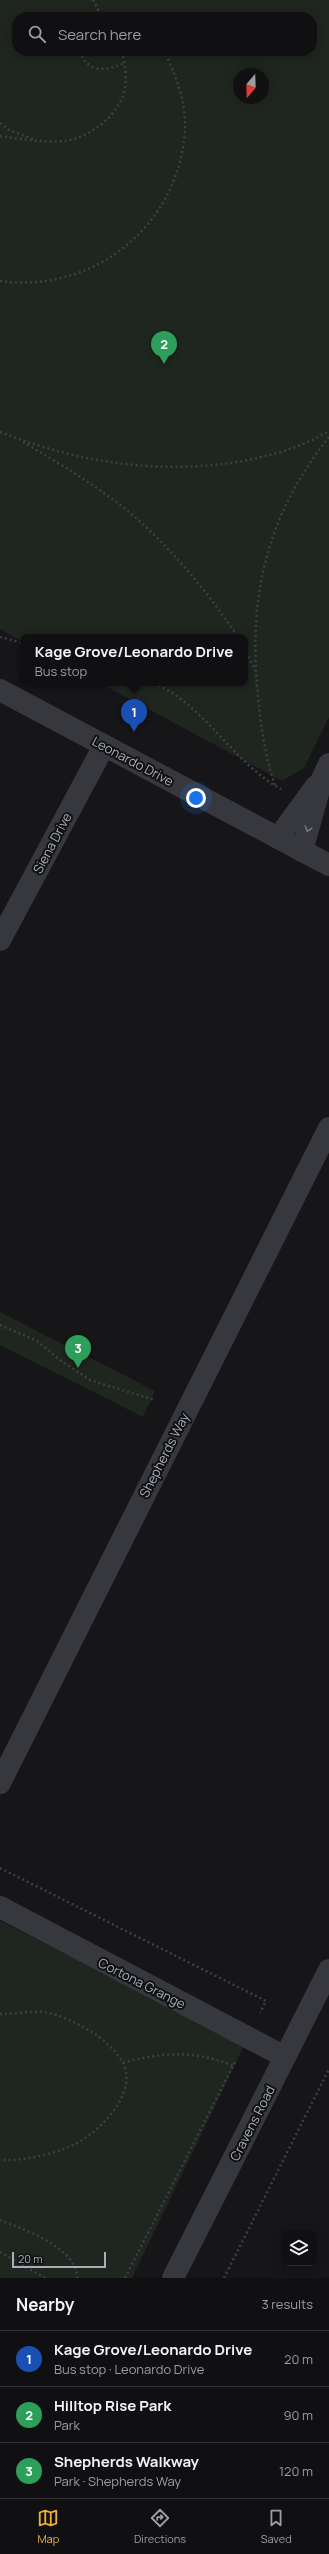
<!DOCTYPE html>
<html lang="en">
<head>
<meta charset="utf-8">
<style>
  body { margin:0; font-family:Manrope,sans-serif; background:#19191b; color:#f1f3f6 }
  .controls { position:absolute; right:12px; bottom:12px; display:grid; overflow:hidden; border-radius:8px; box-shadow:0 2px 10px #0003 }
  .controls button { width:36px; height:36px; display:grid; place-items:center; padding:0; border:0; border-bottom:1px solid #303032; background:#101012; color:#f1f3f6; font:20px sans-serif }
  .compass { position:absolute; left:233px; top:68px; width:36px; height:36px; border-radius:50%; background:#101012; box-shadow:0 2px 10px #0003; rotate:199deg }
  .scale { position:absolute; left:12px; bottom:10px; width:94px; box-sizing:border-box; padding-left:4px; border:2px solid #a8adb8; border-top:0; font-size:11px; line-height:14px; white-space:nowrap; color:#a8adb8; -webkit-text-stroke:3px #111113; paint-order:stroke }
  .you { position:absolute; left:196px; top:798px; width:14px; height:14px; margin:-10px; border:3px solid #fff; border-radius:50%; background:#1a73e8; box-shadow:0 0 0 6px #1a73e833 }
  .badge { display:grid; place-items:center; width:26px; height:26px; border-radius:50%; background:#f2b134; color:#fff; font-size:13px; font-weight:700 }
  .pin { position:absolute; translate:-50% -33px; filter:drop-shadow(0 1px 2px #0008) }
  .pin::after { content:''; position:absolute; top:21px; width:14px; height:12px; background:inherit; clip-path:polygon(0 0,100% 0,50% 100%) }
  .popup { position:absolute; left:20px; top:634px; width:228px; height:52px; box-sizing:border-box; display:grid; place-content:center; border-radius:8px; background:#101012; filter:drop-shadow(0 1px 3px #0005); font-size:13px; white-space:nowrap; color:#9c9d9f }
  .popup b { font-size:15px; color:#f1f3f6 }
  .popup::after { content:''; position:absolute; left:50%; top:100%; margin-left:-8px; border:8px solid transparent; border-top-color:#101012 }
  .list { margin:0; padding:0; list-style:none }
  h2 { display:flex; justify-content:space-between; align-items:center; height:52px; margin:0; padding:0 16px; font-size:17px }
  h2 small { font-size:13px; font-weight:400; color:#9c9d9f }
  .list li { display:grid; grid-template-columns:26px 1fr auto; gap:12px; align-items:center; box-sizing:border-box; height:56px; padding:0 16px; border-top:1px solid #303032 }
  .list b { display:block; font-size:15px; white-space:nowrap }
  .list p { margin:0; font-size:13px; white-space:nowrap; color:#9c9d9f }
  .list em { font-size:13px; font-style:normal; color:#9c9d9f }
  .icon { flex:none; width:22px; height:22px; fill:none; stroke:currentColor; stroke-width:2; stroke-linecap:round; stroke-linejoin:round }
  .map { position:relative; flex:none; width:329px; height:2278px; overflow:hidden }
  .search { position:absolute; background:#101012; box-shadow:0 2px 10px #0003; left:12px; right:12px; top:12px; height:44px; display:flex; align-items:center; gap:10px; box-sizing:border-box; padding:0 14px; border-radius:16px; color:#9c9d9f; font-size:15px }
  .sheet { height:220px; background:#101012 }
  nav { display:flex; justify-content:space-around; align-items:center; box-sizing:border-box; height:56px; border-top:1px solid #303032; background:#101012; font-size:11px; color:#9c9d9f }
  nav a { display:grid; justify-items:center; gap:2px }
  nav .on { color:#f2b134 }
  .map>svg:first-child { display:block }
  .green { fill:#1e261f; fill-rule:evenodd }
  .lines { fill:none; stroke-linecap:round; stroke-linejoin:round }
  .path { stroke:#3d3f44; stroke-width:2.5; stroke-dasharray:2 3; stroke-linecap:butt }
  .minor { stroke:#37383d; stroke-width:22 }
  .tertiary { stroke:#37383d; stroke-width:22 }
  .oneway { stroke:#757881 }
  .labels { text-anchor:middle; stroke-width:4; stroke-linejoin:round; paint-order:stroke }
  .street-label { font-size:13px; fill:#a8adb8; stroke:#111113 }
</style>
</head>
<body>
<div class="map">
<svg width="329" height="2278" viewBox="0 0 329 2278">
  <rect width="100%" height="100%" fill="#161618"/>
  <g class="green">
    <path d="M0,0H329V717L304,768L282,781L100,683H245V637H23V642L0,629ZM17,17H312V51H17ZM239,74H263V98H239Z"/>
    <path d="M0,1312L155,1391L143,1417L0,1345Z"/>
    <path d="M0,1921L245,2044L132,2278H0Z"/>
  </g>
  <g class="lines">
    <g class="path">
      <path d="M93,0L102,17"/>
      <path d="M80,51C87,74 107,71 124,63"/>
      <path d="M0,123L9,130L33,139"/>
      <path d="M0,136C21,139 43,143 64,141C88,138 114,119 123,96C128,82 125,65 122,51"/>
      <path d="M0,281C94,294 180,225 185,129C186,102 176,75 164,51"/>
      <path d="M0,432C79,463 160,475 244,461C273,455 303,447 329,431"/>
      <path d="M23,442C65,467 110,493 146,527C181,560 211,597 238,637"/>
      <path d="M0,637L23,643"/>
      <path d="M245,647L255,671"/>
      <path d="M154,683C206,706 233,763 281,789"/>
      <path d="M275,785C265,757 261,726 258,696C248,597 266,516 329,437"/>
      <path d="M0,1325L37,1341L60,1360L90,1380L154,1400"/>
      <path d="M0,1868L266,2001L260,2013"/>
      <path d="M0,2014C14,2014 29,2011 43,2012C60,2014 79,2024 93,2033C105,2040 116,2051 123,2063C139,2094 97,2135 71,2146C50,2155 23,2161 0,2160"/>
      <path d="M123,2063C159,2052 198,2050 233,2066"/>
      <path d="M0,2220C25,2230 76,2247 77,2278"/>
      <path d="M0,2252L45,2278"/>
      <path d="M125,2278L235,2062"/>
      <path d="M224,2278L329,2069"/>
    </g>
    <g class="minor">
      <path d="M278,838L316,786"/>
      <path d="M302,851L322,779L329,764"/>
      <path d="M0,940L104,746"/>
      <path d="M0,1783L329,1128"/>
      <path d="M0,1907L285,2057"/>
    </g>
    <g class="tertiary">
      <path d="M0,690L329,865"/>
      <path d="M173,2278L329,1970"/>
    </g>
  </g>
  <defs><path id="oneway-chevron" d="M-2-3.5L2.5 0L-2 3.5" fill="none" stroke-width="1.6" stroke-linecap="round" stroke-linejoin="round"/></defs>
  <use class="oneway" href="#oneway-chevron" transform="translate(308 829) rotate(107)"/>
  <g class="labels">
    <g class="street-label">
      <text transform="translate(133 761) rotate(28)" y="5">Leonardo Drive</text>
      <text transform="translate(52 843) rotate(-62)" y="5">Siena Drive</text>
      <text transform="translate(164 1455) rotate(-63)" y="5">Shepherds Way</text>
      <text transform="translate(142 1983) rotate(27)" y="5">Cortona Grange</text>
      <text transform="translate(252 2123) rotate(-63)" y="5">Cravens Road</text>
    </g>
  </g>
</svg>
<div class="controls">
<button><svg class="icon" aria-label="layers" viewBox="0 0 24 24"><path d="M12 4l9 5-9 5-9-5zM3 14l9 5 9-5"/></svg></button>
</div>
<svg class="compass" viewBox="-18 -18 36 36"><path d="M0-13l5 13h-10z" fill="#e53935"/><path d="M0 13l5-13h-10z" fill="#9c9d9f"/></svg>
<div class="scale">20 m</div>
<div class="you"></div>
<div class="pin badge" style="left:134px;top:732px;background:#1a4fb4">1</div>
<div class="popup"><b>Kage Grove/Leonardo Drive</b>Bus stop</div>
<div class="pin badge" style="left:164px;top:364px;background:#2e9e5b">2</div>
<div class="pin badge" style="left:78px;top:1368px;background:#2e9e5b">3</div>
<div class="search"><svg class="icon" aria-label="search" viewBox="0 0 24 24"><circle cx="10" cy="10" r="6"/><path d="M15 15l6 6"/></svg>Search here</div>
</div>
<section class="sheet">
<h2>Nearby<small>3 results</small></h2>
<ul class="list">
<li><span class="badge" style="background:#1a4fb4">1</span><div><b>Kage Grove/Leonardo Drive</b><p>Bus stop · Leonardo Drive</p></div><em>20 m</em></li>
<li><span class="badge" style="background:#2e9e5b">2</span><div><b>Hilltop Rise Park</b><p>Park</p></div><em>90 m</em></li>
<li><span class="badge" style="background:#2e9e5b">3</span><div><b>Shepherds Walkway</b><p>Park · Shepherds Way</p></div><em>120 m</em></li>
</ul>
</section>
<nav>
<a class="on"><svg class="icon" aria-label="map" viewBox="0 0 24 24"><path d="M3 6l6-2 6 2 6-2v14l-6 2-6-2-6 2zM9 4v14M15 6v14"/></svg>Map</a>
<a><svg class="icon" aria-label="directions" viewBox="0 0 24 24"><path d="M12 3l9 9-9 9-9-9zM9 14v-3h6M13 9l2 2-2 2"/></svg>Directions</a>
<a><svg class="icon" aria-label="saved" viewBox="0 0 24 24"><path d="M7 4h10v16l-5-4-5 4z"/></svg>Saved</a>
</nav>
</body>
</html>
